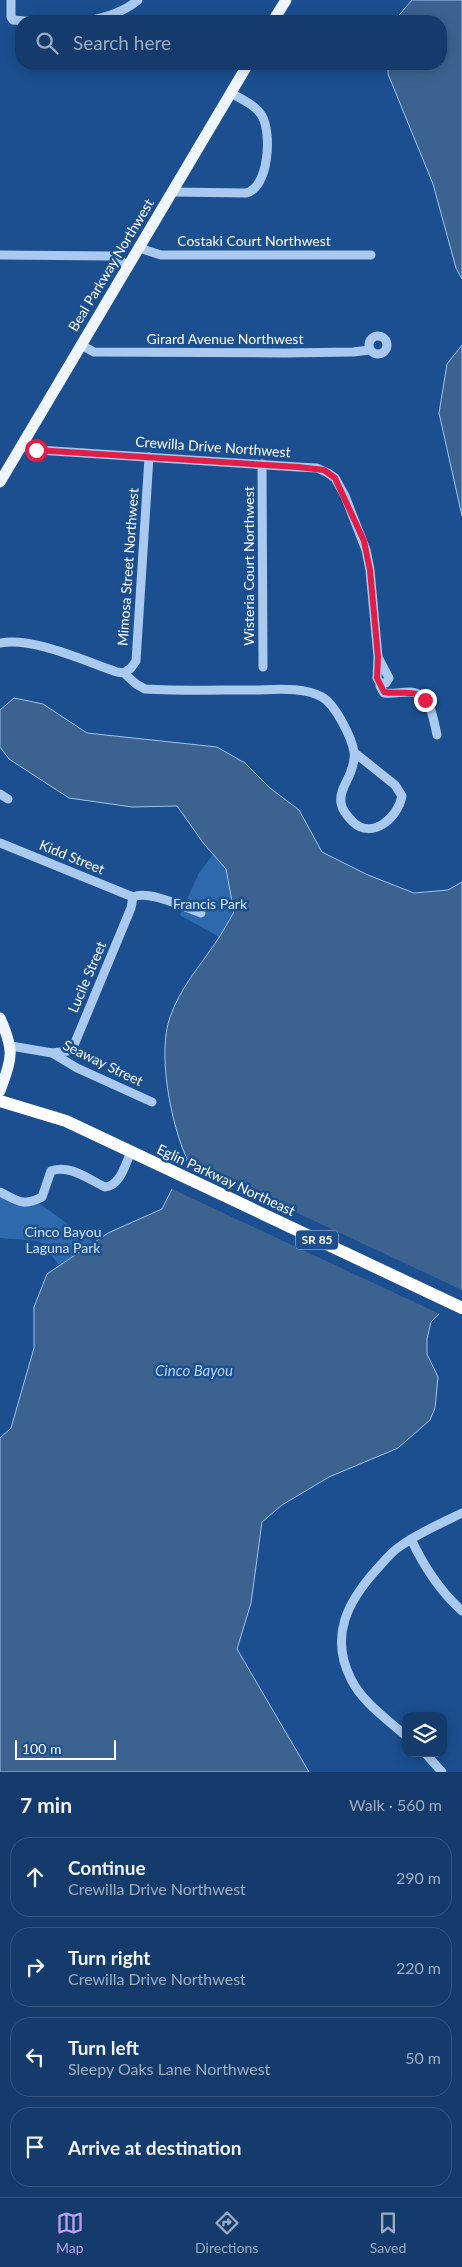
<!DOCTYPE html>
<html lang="en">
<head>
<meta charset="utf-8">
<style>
  body { margin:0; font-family:Lato,sans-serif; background:#214673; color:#f1f3f6 }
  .controls { position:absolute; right:15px; bottom:15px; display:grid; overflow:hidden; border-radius:10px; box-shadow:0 2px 12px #0003 }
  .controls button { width:45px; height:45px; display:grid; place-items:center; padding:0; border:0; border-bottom:1px solid #33557e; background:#143b6b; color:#f1f3f6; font:25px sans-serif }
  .scale { position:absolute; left:15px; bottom:12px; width:101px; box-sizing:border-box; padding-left:5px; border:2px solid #fff; border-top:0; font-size:14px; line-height:18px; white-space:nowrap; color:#fff; -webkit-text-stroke:4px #1b4f8f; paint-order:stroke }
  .stop { position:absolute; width:15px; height:15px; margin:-11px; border:4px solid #e11d48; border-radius:50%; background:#fff }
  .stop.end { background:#e11d48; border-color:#fff; box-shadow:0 1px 5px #0008 }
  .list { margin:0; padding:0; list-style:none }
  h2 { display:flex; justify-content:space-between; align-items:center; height:65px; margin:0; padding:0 20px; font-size:21px }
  h2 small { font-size:16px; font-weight:400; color:#9dadc1 }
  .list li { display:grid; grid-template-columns:32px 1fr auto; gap:15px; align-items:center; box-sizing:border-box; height:80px; margin:0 10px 10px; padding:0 10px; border:1px solid #33557e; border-radius:20px }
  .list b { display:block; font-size:19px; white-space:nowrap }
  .list p { margin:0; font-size:16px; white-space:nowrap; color:#9dadc1 }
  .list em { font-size:16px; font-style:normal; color:#9dadc1 }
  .icon { flex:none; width:28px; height:28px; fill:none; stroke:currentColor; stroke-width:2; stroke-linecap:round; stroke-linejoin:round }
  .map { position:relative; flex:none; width:462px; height:1772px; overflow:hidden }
  .search { position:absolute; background:#143b6b; box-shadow:0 2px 12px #0003; left:15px; right:15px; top:15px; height:55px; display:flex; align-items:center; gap:12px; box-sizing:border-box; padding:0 18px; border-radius:20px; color:#9dadc1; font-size:19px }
  .sheet { height:425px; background:#143b6b }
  nav { display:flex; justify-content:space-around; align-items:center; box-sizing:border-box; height:70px; border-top:1px solid #33557e; background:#143b6b; font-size:14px; color:#9dadc1 }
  nav a { display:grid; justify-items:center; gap:2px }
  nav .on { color:#bca0f2 }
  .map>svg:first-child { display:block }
  .green { fill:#2e69ad }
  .water { fill:#3c6290; stroke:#9cc4f0 }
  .pier { fill:#1b4f8f }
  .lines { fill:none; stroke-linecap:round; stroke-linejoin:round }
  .minor { stroke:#a9c9ee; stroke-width:9 }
  .major { stroke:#f0f6ff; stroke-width:11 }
  .highway { stroke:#fff; stroke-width:12 }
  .route { stroke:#e11d48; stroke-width:6 }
  .labels { text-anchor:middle; stroke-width:5; stroke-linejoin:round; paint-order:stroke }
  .shield { fill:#1b4f8f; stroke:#bbcadd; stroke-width:1 }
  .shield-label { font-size:12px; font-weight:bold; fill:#fff }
  .street-label { font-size:14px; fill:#fff; stroke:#1b4f8f }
  .park-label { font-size:14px; fill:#cfe3fa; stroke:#1b4f8f }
  .water-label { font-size:15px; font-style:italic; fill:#b5d3f5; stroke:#1b4f8f }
</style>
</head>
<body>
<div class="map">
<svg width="462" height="1772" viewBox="0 0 462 1772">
  <rect width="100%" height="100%" fill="#1b4f8f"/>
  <g class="green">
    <path d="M213,854L226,869L234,912L219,937L180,915L199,873Z"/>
    <path d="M0,1195L39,1203L93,1242L59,1265L40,1241L0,1238Z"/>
  </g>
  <g class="water">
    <path d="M412,0H462V279L456,268L433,184L388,74V64H441V21H394Z"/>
    <path d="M462,345V516L439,413L447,364Z"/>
    <path d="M14,698L43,704L87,733L217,747L245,763L270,788L299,810L322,852L368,875L414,893L448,890L462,882V1291L431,1322L427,1339V1354L438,1377L435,1408L430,1420L398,1448L329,1477L282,1505L262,1522L251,1603L237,1649L309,1772H0V1438L11,1428L34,1348V1307L47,1274L108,1233L162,1209L187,1159C171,1124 157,1054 170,1017C180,988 200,966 216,942C223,932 228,922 234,912L226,869L204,844L177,806L132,807L69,798L9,759L0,747V710Z"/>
  </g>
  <path class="pier" d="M184,1160L462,1290V1295L442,1315L170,1188Z"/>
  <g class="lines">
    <g class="minor">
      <path d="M11,0V17L13,20C53,24 106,27 138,0"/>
      <path d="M172,192L246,193C269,188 272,133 262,116C256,105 241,99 231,93"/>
      <path d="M139,248L161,255H371"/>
      <path d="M0,255L114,256L128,266"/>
      <circle cx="378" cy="345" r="9"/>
      <path d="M81,345L94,352L284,353L353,352L370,350"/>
      <path d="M22,446L38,450L298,467L317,468L328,473L335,478L345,496L366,550L370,570L378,657L389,678L386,683H380L377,678L378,657"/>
      <path d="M262,464L263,667"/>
      <path d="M0,643C34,637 84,661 117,672L124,673L136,684L145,689C180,691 216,690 251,690C273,690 302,686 322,697C335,704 352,738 354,752C355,757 353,766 351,771C348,781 339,791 341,803C342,810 348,817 353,822C372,840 398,818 402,796L395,785L355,753"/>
      <path d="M124,673L131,668L136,661L149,457"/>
      <path d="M380,683V686L384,693C393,694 401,692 409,692C431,692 433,718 437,735"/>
      <path d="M0,794L8,799"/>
      <path d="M0,843L133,897"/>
      <path d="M133,897C149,890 184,907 201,913"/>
      <path d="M11,1046L52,1053L77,1068L152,1102"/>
      <path d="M52,1053L68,1051L74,1045L131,908L133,897"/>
      <path d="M0,1192C18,1201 23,1207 42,1197L51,1171C69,1164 88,1179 105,1187C120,1186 125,1165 131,1152"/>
      <path d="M411,1539C424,1567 439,1590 462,1611"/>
      <path d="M406,1736C387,1719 362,1702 351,1679C329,1636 348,1601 377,1569C385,1560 392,1551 402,1545C420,1532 442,1523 462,1513"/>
      <path d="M425,1753L442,1772"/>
    </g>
    <g class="major">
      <path d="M273,21L286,0"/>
      <path d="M0,482L248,64"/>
      <path d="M0,1018C15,1052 12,1057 0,1091"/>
    </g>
    <path class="highway" d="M0,1101L66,1121L462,1308"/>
  </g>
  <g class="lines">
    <path class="route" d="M36,450L298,467L324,470L335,478L364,541L370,570L378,657L377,678L384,692C399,695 413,688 425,700"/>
  </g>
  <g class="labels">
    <rect class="shield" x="296" y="1230.5" width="42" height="19" rx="4"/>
    <g class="shield-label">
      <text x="317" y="1244">SR 85</text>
    </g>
    <g class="street-label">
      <text x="254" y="246">Costaki Court Northwest</text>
      <text transform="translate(111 265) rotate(-59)" y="5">Beal Parkway Northwest</text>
      <text x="225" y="344">Girard Avenue Northwest</text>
      <text transform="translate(213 447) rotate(4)" y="5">Crewilla Drive Northwest</text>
      <text transform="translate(249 566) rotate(-90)" y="5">Wisteria Court Northwest</text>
      <text transform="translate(128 567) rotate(-86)" y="5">Mimosa Street Northwest</text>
      <text transform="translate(72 857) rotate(22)" y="5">Kidd Street</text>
      <text transform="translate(87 977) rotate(-67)" y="5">Lucile Street</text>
      <text transform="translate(103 1063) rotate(26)" y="5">Seaway Street</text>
      <text transform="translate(226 1180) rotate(25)" y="5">Eglin Parkway Northeast</text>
    </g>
    <g class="park-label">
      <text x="210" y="909">Francis Park</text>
      <text x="63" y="1237">Cinco Bayou<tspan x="63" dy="16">Laguna Park</tspan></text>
    </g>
    <g class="water-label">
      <text x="194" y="1376">Cinco Bayou</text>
    </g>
  </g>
</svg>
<div class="controls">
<button><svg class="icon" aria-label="layers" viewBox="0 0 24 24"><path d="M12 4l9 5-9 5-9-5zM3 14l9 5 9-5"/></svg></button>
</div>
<div class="scale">100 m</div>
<div class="stop" style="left:36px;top:450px"></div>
<div class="stop end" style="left:425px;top:700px"></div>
<div class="search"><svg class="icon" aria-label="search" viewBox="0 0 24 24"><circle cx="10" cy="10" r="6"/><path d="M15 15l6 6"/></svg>Search here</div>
</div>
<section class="sheet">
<h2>7 min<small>Walk · 560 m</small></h2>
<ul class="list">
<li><svg class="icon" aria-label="ahead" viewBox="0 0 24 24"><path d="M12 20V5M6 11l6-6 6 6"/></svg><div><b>Continue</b><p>Crewilla Drive Northwest</p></div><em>290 m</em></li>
<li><svg class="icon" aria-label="right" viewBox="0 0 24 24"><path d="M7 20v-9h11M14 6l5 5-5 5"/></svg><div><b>Turn right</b><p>Crewilla Drive Northwest</p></div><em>220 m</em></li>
<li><svg class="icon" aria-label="left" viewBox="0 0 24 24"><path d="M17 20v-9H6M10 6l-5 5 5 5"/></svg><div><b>Turn left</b><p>Sleepy Oaks Lane Northwest</p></div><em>50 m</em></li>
<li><svg class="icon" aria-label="arrive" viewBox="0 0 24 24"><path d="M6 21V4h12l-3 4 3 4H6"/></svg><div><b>Arrive at destination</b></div></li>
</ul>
</section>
<nav>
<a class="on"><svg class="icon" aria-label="map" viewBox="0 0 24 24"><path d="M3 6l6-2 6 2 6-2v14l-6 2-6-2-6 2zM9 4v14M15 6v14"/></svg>Map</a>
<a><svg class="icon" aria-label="directions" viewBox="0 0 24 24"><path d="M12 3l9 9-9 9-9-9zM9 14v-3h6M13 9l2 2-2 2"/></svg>Directions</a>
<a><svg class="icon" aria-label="saved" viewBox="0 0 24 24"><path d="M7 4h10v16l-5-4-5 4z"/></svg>Saved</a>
</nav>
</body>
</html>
